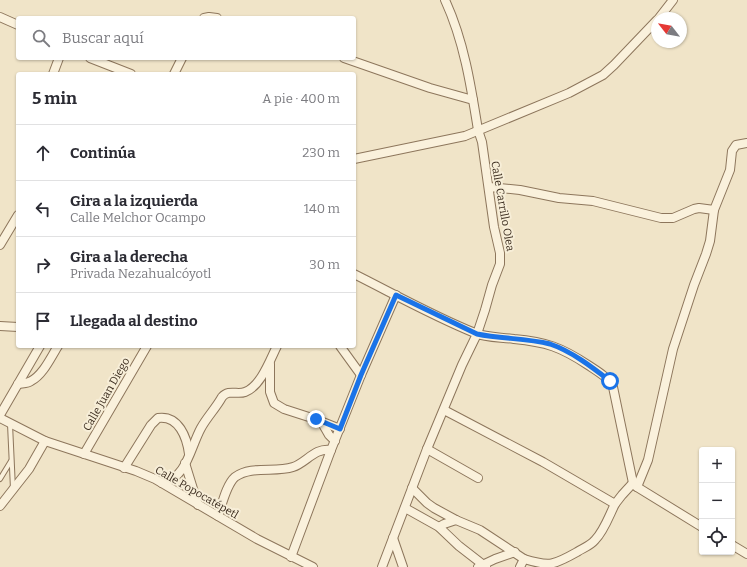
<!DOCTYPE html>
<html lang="es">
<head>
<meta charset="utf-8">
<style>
  body { margin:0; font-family:Bitter,serif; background:#f2f2f3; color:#2b2b33 }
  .controls { position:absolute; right:12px; bottom:12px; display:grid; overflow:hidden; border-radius:4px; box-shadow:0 1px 3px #0004 }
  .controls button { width:36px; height:36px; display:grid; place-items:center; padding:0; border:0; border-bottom:1px solid #e1e1e2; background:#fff; color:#2b2b33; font:20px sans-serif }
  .compass { position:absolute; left:651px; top:12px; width:36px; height:36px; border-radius:50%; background:#fff; box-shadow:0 1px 3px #0004; rotate:301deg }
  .stop { position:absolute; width:12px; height:12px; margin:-9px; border:3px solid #1a73e8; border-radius:50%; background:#fff }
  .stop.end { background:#1a73e8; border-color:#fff; box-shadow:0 1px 4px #0008 }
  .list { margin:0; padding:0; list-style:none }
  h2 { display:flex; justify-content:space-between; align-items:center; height:52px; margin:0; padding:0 16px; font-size:17px }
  h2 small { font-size:13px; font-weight:400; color:#7c7c81 }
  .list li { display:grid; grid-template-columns:26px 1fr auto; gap:12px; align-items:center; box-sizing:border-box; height:56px; padding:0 16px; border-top:1px solid #e1e1e2 }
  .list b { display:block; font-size:15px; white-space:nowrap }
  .list p { margin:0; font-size:13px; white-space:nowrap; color:#7c7c81 }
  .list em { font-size:13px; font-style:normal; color:#7c7c81 }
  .icon { flex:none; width:22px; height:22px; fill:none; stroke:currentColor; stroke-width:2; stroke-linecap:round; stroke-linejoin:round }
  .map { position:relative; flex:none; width:747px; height:567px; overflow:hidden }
  .search { position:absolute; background:#fff; box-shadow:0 1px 3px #0004; left:16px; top:16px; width:340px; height:44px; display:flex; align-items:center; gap:10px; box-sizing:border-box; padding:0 14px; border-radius:4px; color:#7c7c81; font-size:15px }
  .panel { position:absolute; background:#fff; box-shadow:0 1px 3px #0004; left:16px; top:72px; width:340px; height:276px; border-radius:4px }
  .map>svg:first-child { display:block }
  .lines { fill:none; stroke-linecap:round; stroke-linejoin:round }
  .lane-casing { stroke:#8d765c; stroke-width:6 }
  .street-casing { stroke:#8d765c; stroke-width:10 }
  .lane { stroke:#faf1dc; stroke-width:4 }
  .street { stroke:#faf1dc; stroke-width:8 }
  .route { stroke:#1a73e8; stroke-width:5 }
  .labels { text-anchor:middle; stroke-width:4; stroke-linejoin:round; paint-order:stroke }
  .street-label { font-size:11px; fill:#3d2e20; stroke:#f7eed8 }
</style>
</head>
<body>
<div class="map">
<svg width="747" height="567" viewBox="0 0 747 567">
  <rect width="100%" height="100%" fill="#f0e4c8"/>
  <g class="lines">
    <g class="lane-casing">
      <g id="lane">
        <path d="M10,424L13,489"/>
        <path d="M0,479L11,461"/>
      </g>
    </g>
    <g class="street-casing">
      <g id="street">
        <path d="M0,17L18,25"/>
        <path d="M204,18L209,17L217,18"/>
        <path d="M659,18L673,0"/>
        <path d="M90,58L131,74"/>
        <path d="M344,58L430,88L473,100"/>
        <path d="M53,74L59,58"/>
        <path d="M174,74L182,58"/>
        <path d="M354,159L465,136L569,93L603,75L614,65L657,20"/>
        <path d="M489,187L520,190L559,198L593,201L661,218H673L694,209L699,208L714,210"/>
        <path d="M0,245L18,215"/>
        <path d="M354,274C394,294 433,316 475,333C487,338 502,337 514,339C546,342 561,347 588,365C597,371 608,377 613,387L633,483L637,487L702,527"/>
        <path d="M0,326L18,327"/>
        <path d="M340,346L361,375"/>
        <path d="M270,364V392L274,403L284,409L315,419L340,429"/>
        <path d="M18,384C22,383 27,384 31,381C43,375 51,357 58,346"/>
        <path d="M444,410L543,462L615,504L622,495L633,483"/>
        <path d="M0,415L40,346"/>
        <path d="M0,418L45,441L136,471L155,479L257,539L313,567"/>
        <path d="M321,421L329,435L335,441"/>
        <path d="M427,449L478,478"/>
        <path d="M84,454L147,346"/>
        <path d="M185,463L198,505"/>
        <path d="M124,468L151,425L158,418C179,415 187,438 189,454"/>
        <path d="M162,483C187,478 190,448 201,428C207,417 216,408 222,397C229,389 237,395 245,392C261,386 270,360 277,346"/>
        <path d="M637,487L648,460L673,349L694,285L706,254L710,241L714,210L730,170L732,151L736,145L747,143"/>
        <path d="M412,488L427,503L434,508L456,520L480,530L524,559"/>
        <path d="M0,506L29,469L45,441"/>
        <path d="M405,508L439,527L459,546L486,567"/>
        <path d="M218,516C222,505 226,485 235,477C252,465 275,473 293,467C306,463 315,447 331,450"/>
        <path d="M439,527L444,524L456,520"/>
        <path d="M393,538L403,567"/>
        <path d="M732,545L747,554"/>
        <path d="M291,557L331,450L361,375L396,295"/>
        <path d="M382,567L427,449L462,365L477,334L485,310L492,285L500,264V253L494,227L482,142L478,130C471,86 464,41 445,0"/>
        <path d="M478,567L495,559L515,552"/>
        <path d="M520,567L524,559C550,567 554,565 577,552C583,548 590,546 595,540C604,531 609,516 615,504"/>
      </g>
    </g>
    <use href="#lane" class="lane"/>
    <use href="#street" class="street"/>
  </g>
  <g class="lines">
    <path class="route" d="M316,419L340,429L361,375L396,295L477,334C501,339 526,338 550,344C571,351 592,367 610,381"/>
  </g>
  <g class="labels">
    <g class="street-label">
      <text transform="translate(503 206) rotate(80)" y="4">Calle Carrillo Olea</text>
      <text transform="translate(106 394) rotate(-60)" y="4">Calle Juan Diego</text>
      <text transform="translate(197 492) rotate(30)" y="4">Calle Popocatépetl</text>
    </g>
  </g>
</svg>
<div class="controls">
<button>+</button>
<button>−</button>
<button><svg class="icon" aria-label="locate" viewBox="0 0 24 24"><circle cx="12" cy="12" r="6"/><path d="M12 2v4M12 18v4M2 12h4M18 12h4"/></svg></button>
</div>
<svg class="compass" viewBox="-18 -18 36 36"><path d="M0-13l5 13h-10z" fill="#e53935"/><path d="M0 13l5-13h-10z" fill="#7c7c81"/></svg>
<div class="stop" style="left:610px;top:381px"></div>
<div class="stop end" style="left:316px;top:419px"></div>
<div class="search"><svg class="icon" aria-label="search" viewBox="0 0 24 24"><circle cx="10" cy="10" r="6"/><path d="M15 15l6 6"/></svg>Buscar aquí</div>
<section class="panel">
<h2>5 min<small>A pie · 400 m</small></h2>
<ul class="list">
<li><svg class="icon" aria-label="ahead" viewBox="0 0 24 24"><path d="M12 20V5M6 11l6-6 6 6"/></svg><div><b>Continúa</b></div><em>230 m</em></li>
<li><svg class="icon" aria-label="left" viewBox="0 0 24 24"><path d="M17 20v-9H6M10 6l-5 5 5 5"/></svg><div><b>Gira a la izquierda</b><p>Calle Melchor Ocampo</p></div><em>140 m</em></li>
<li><svg class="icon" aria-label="right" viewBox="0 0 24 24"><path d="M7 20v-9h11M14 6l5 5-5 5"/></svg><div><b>Gira a la derecha</b><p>Privada Nezahualcóyotl</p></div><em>30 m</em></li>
<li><svg class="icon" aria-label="arrive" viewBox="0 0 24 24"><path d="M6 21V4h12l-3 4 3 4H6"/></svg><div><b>Llegada al destino</b></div></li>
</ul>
</section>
</div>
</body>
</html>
